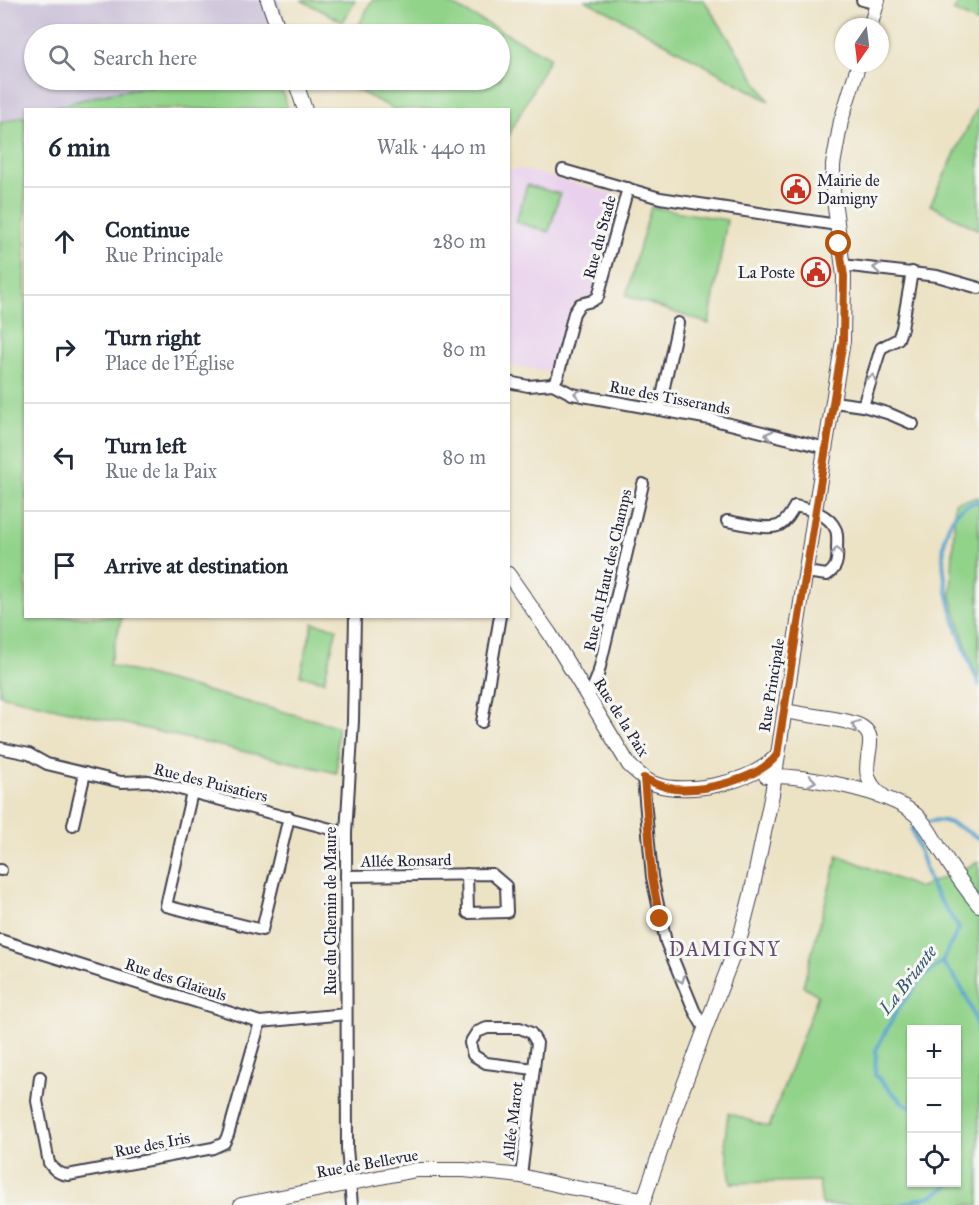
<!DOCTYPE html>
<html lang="en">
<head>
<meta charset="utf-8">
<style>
  body { margin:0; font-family:"IM FELL Great Primer",serif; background:#f6f6f7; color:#1f2937 }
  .controls { position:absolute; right:18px; bottom:18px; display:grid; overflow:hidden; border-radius:0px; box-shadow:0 2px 4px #0004 }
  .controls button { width:54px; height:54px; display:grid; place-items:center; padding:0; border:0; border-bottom:2px solid #e0e1e3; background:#fff; color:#1f2937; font:30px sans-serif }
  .compass { position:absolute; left:835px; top:18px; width:54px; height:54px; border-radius:50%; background:#fff; box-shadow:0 2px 4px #0004; rotate:194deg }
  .stop { position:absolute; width:18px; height:18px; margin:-14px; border:4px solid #b45309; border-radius:50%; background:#fff }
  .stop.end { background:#b45309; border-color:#fff; box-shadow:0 2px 6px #0008 }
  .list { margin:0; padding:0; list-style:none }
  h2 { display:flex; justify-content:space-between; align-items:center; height:78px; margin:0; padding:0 24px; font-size:26px }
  h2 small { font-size:20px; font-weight:400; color:#747a83 }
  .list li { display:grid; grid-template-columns:39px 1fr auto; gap:18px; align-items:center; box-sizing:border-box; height:108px; padding:0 24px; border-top:2px solid #e0e1e3 }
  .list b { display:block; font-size:22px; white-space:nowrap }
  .list p { margin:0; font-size:20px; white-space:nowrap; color:#747a83 }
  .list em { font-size:20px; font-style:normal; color:#747a83 }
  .icon { flex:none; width:33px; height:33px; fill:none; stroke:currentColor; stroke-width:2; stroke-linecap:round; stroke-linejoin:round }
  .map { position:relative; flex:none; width:979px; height:1205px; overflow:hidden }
  .search { position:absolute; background:#fff; box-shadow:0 2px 4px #0004; left:24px; top:24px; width:486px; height:66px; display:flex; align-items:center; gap:15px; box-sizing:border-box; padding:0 21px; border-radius:33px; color:#747a83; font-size:22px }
  .panel { position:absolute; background:#fff; box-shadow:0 2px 4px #0004; left:24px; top:108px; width:486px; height:510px; border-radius:0px }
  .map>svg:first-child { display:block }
  .built { fill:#e9d1ed }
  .industrial { fill:#c9bfd7 }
  .green { fill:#92d38a; stroke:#5a7a62; stroke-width:1.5; fill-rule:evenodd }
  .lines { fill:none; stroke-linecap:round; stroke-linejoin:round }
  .stream { stroke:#54a3ce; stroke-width:4 }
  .street-casing { stroke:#403f50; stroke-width:14 }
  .secondary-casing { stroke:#403f50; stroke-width:16 }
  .street { stroke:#fff; stroke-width:10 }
  .secondary { stroke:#fff; stroke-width:14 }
  .oneway { stroke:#9c9ca7 }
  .route { stroke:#b45309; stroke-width:8 }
  .labels { text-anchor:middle; stroke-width:6; stroke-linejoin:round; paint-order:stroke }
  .poi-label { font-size:16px; fill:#22223b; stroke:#f6f6f2; text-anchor:start }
  .street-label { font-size:16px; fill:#22223b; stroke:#f6f6f2 }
  .water-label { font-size:18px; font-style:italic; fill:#365676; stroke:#f6f6f2 }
  .quarter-label { font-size:20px; letter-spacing:1.5px; fill:#634b6d; stroke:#f6f6f2 }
</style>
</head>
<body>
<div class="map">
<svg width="979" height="1205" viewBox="0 0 979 1205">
  <rect width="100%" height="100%" fill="#f6f6f2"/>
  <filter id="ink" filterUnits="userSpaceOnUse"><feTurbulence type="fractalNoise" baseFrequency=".0167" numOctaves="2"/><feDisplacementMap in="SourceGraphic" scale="12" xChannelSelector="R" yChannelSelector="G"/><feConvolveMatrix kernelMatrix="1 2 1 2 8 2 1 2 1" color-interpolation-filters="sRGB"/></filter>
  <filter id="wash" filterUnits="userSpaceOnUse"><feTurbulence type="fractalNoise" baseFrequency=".008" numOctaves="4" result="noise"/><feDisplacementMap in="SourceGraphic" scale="24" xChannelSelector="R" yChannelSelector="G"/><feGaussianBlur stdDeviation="1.35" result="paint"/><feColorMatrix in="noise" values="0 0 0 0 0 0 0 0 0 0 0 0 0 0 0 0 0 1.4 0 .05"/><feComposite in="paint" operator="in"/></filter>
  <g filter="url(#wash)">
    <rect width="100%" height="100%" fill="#ece2c4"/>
    <path class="built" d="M521,169L621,196L593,298L577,300L572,307L555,373L509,365L508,170Z"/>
    <path class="industrial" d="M0,0H278L290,34H34V80H188L109,93L48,109L26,110L25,116L0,123Z"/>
    <g class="green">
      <path d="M301,0H355L343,22Z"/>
      <path d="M372,0H443L550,57L509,135L508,110L394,109L337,80H500V34H354Z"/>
      <path d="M584,0H704L769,101L613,14Z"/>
      <path d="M961,0H979V23L953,11Z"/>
      <path d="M188,80H278L288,109H48L109,93Z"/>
      <path d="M979,104V230L930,205Z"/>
      <path d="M25,116L26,616L122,617L109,665L337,726V773L0,695V123Z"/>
      <path d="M527,185L560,194L549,232L516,222Z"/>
      <path d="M651,207L727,220L709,324L626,296Z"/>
      <path d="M979,497V687L951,597L955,502Z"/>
      <path d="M313,623L337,628L324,681L300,675Z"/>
      <path d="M838,855L919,888L979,862V1205H822L819,1181L731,1183L725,1140L728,1113L769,1127L818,995L803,986ZM912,1030H956V1182H912Z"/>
    </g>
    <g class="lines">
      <g class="stream">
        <path d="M979,501C972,503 963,506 958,511C922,550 961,643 979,684"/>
        <path d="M928,822C946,815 964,831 979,838"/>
        <path d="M943,963C963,986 973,1006 979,1036"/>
        <path d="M912,1108L902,1102L875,1075L876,1050L897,1010L923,977L942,962L959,928L932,888L912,829L921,825"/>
        <path d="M956,1148L960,1155L956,1178"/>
        <path d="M899,1205L934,1195L953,1182"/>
      </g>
    </g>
  </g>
  <g filter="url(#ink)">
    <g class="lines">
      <g class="street-casing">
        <g id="street">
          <path d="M862,0L877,4"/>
          <path d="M563,170L660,198L837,225"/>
          <path d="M842,265L937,276L979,288"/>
          <path d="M508,382L528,386L553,384L572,394L710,419L826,448"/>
          <path d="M553,384L558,376L574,313L580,304L592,301L598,297L628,188"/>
          <path d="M834,402L863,406L881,348L898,339L902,328L912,272"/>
          <path d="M863,406L890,414L913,424"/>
          <path d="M659,410L678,323"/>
          <path d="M727,521C741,523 768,531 780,525C787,521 791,513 795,506C810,509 829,514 836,530C838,535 837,544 837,549C838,561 837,568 827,575L805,572"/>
          <path d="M589,697L598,675L643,484"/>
          <path d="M482,722L500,616"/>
          <path d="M0,748L29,754L47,764L121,782L149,781L346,833"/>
          <path d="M643,778L652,877L666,942L694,1010L705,1030"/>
          <path d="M192,792L166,906L262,930L289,817"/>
          <path d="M73,825L85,773"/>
          <path d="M0,870H1"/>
          <path d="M346,876L492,874L506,886L507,912L468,913L467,874"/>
          <path d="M0,940L260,1022L346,1014"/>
          <path d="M40,1077L37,1101L49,1163C55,1171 59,1174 68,1175L213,1148L224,1143L228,1135L260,1022"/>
          <path d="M521,1176L522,1168L537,1043L531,1033L520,1028H487L477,1032L470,1043L473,1055L486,1063L534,1069"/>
          <path d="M352,1205L347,1148L346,833L353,721L355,616"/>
        </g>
      </g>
      <g class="secondary-casing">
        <g id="secondary">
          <path d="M268,0L280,34"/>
          <path d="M870,27L878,0"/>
          <path d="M295,80L305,110"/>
          <path d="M508,574L550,634L629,765C637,772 644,780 655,784C687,796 756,782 777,755"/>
          <path d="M785,711C802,715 850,719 862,727C885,742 848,771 883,796"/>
          <path d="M766,776C803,775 888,790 916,815C927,824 934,840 942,852C953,871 965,888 979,905"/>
          <path d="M241,1205L416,1170H464L521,1176L563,1186L642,1199"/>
          <path d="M642,1205L676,1106L741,934L751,895L772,794L815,510L843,341L844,276L833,192V165L841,121L859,63"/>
        </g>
      </g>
      <use href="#street" class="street"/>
      <use href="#secondary" class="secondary"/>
    </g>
    <defs><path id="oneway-chevron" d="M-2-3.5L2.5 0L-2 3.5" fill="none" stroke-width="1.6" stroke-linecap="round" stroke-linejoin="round" transform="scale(1.5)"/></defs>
    <g class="oneway">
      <use href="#oneway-chevron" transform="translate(877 268) rotate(-174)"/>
      <use href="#oneway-chevron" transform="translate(872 378) rotate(-72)"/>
      <use href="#oneway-chevron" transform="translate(578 394) rotate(-168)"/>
      <use href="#oneway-chevron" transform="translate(769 435) rotate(-165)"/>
      <use href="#oneway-chevron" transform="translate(837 551) rotate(-90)"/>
      <use href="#oneway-chevron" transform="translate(855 725) rotate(-160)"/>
      <use href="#oneway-chevron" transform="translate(812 781) rotate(9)"/>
      <use href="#oneway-chevron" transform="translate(681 979) rotate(68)"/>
    </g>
  </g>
  <g class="lines" filter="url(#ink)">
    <path class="route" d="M660,919L652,877L644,778C653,783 663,787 674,789C704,792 759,779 777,755L843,341L844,276L839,244"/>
  </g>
  <defs>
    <g id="civic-ring" transform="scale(1.5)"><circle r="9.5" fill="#f6f6f2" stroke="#c8321e" stroke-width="1.5"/><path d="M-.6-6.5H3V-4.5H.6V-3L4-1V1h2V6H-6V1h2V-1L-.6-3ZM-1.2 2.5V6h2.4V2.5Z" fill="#c8321e"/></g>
  </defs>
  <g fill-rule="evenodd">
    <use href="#civic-ring" x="796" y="189"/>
    <use href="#civic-ring" x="816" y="272"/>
  </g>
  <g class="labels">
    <g class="poi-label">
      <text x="817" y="186">Mairie de<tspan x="817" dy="18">Damigny</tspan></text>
      <text x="795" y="278" text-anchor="end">La Poste</text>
    </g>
    <g class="street-label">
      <text transform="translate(599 237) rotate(-75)" y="6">Rue du Stade</text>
      <text transform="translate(670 397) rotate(11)" y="6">Rue des Tisserands</text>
      <text transform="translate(607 570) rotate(-77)" y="6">Rue du Haut des Champs</text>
      <text transform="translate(771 685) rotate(-81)" y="6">Rue Principale</text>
      <text transform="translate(622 717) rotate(58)" y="6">Rue de la Paix</text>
      <text transform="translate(211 782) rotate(14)" y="6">Rue des Puisatiers</text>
      <text transform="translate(406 860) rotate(-1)" y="6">Allée Ronsard</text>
      <text transform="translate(330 911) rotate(-90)" y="6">Rue du Chemin de Maure</text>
      <text transform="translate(176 979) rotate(18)" y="6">Rue des Glaïeuls</text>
      <text transform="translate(512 1121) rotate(-83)" y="6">Allée Marot</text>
      <text transform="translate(152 1144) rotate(-11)" y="6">Rue des Iris</text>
      <text transform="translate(367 1163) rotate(-10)" y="6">Rue de Bellevue</text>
    </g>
    <g class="water-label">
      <text transform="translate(908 980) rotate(-52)" y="6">La Briante</text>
    </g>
    <g class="quarter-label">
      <text x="725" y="956">DAMIGNY</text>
    </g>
  </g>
</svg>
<div class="controls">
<button>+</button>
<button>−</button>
<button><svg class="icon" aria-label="locate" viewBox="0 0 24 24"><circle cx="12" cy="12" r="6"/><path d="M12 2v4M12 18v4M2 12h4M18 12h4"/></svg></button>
</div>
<svg class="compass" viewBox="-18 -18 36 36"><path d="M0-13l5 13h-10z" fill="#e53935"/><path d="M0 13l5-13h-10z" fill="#747a83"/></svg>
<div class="stop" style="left:839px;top:244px"></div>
<div class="stop end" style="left:660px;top:919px"></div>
<div class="search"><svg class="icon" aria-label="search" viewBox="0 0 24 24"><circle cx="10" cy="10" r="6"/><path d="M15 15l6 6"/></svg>Search here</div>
<section class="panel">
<h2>6 min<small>Walk · 440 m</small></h2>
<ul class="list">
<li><svg class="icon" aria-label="ahead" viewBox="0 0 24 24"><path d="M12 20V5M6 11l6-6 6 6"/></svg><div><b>Continue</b><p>Rue Principale</p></div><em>280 m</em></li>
<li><svg class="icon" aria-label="right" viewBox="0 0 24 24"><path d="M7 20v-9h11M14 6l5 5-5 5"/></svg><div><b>Turn right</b><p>Place de l'Église</p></div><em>80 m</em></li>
<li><svg class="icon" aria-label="left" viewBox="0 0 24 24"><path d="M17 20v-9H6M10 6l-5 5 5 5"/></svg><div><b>Turn left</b><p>Rue de la Paix</p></div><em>80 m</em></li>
<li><svg class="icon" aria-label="arrive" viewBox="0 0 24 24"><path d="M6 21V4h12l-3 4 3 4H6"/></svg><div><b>Arrive at destination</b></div></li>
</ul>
</section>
</div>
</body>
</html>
